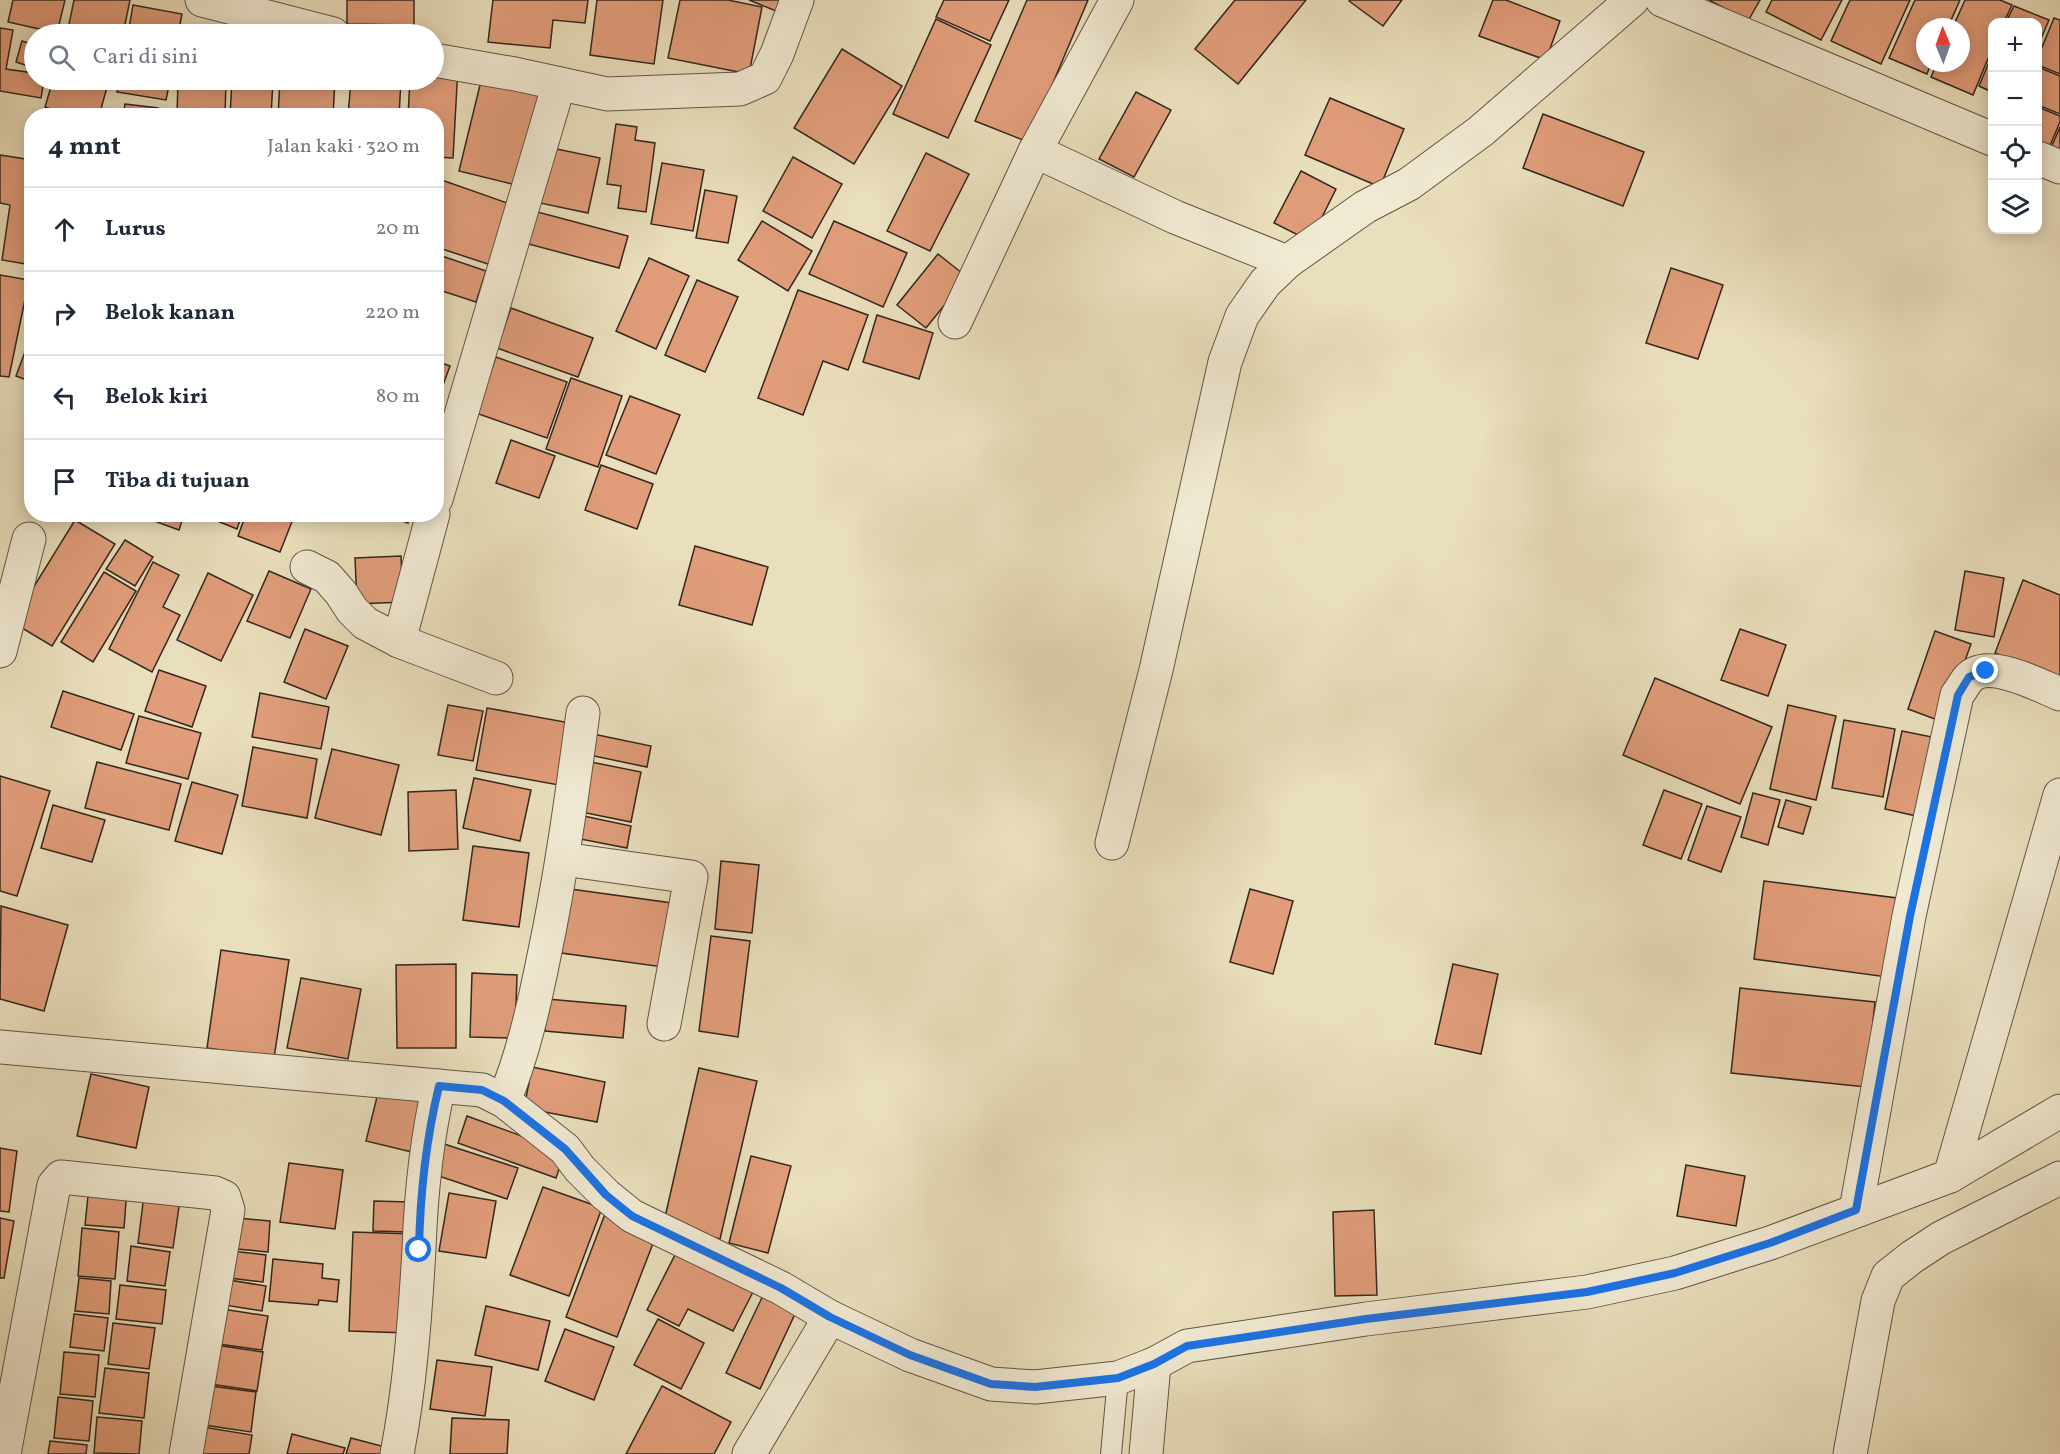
<!DOCTYPE html>
<html lang="id">
<head>
<meta charset="utf-8">
<style>
  body { margin:0; font-family:Vollkorn,serif; background:#f6f6f7; color:#1f2937 }
  .controls { position:absolute; right:18px; top:18px; display:grid; overflow:hidden; border-radius:12px; box-shadow:0 3px 15px #0003 }
  .controls button { width:54px; height:54px; display:grid; place-items:center; padding:0; border:0; border-bottom:2px solid #e0e1e3; background:#fff; color:#1f2937; font:30px sans-serif }
  .compass { position:absolute; left:1916px; top:18px; width:54px; height:54px; border-radius:50%; background:#fff; box-shadow:0 3px 15px #0003; rotate:359deg }
  .stop { position:absolute; width:18px; height:18px; margin:-14px; border:4px solid #1a73e8; border-radius:50%; background:#fff }
  .stop.end { background:#1a73e8; border-color:#fff; box-shadow:0 2px 6px #0008 }
  .list { margin:0; padding:0; list-style:none }
  h2 { display:flex; justify-content:space-between; align-items:center; height:78px; margin:0; padding:0 24px; font-size:26px }
  h2 small { font-size:20px; font-weight:400; color:#747a83 }
  .list li { display:grid; grid-template-columns:39px 1fr auto; gap:18px; align-items:center; box-sizing:border-box; height:84px; padding:0 24px; border-top:2px solid #e0e1e3 }
  .list b { display:block; font-size:22px; white-space:nowrap }
  .list em { font-size:20px; font-style:normal; color:#747a83 }
  .icon { flex:none; width:33px; height:33px; fill:none; stroke:currentColor; stroke-width:2; stroke-linecap:round; stroke-linejoin:round }
  .map { position:relative; flex:none; width:2060px; height:1454px; overflow:hidden }
  .search { position:absolute; background:#fff; box-shadow:0 3px 15px #0003; left:24px; top:24px; width:420px; height:66px; display:flex; align-items:center; gap:15px; box-sizing:border-box; padding:0 21px; border-radius:33px; color:#747a83; font-size:22px }
  .panel { position:absolute; background:#fff; box-shadow:0 3px 15px #0003; left:24px; top:108px; width:420px; height:414px; border-radius:24px }
  .map>svg:first-child { display:block }
  .building { fill:#e19d7a; stroke:#33271e; stroke-width:1.5 }
  .lines { fill:none; stroke-linecap:round; stroke-linejoin:round }
  .lane-casing { stroke:#615546; stroke-width:22 }
  .street-casing { stroke:#615546; stroke-width:35 }
  .lane { stroke:#f1ead3; stroke-width:20 }
  .street { stroke:#f1ead3; stroke-width:33 }
  .route { stroke:#1a73e8; stroke-width:8 }
</style>
</head>
<body>
<div class="map">
<svg width="2060" height="1454" viewBox="0 0 2060 1454">
  <rect width="100%" height="100%" fill="#eadfbc"/>
  <filter id="stains"><feTurbulence type="fractalNoise" baseFrequency=".00333" numOctaves="4"/><feColorMatrix values="0 0 0 0 .2 0 0 0 0 .09 0 0 0 0 .02 0 0 0 .5 -.17"/></filter>
  <radialGradient id="worn" r=".72"><stop offset=".6" stop-color="#630" stop-opacity="0"/><stop offset="1" stop-color="#630" stop-opacity=".3"/></radialGradient>
  <g class="building">
    <path d="M13,0H65L57,33L8,22Z"/>
    <path d="M74,0H130L123,34H67Z"/>
    <path d="M347,0H414V25L347,24Z"/>
    <path d="M493,0H588L585,23L553,20L550,48L488,42Z"/>
    <path d="M597,0H663L654,64L590,55Z"/>
    <path d="M680,0H728L762,7L749,74L668,58Z"/>
    <path d="M749,0H781L776,11Z"/>
    <path d="M944,0H1009L990,41L936,17Z"/>
    <path d="M1027,0H1088L1028,142L975,121Z"/>
    <path d="M1235,0H1306L1238,84L1195,49Z"/>
    <path d="M1350,0H1402L1383,26L1349,1Z"/>
    <path d="M1493,0H1506L1560,21L1546,60L1479,36Z"/>
    <path d="M1709,0H1760L1748,21Z"/>
    <path d="M1772,0H1842L1821,40L1766,12Z"/>
    <path d="M1850,0H1910L1881,64L1831,41Z"/>
    <path d="M1915,0H1960L1948,27H1925V63H1931L1927,74L1889,58Z"/>
    <path d="M1965,0H2000L2012,5L2004,22H1992V49L1973,95L1931,77L1937,63H1961V27H1953Z"/>
    <path d="M133,5L182,14L178,34H128Z"/>
    <path d="M2014,6L2049,20L2038,46V22H2006Z"/>
    <path d="M2054,18L2060,20V74L2038,65V57Z"/>
    <path d="M936,19L991,45L948,138L893,114Z"/>
    <path d="M0,28L13,30L6,69L34,73V80H44L41,98L0,91Z"/>
    <path d="M22,41L34,45V68L16,62Z"/>
    <path d="M842,49L902,86L854,164L794,128Z"/>
    <path d="M1992,55V92L1979,86Z"/>
    <path d="M434,66L458,67L453,158L436,157V116H408L410,80H434Z"/>
    <path d="M2038,67L2060,76V114L2038,105Z"/>
    <path d="M53,80H109L99,116H73L45,107Z"/>
    <path d="M120,80H170L166,100L117,92Z"/>
    <path d="M178,80H226L225,116H177Z"/>
    <path d="M232,80H273L271,116H230Z"/>
    <path d="M280,80H335L333,116H278Z"/>
    <path d="M351,80H401L399,116H348Z"/>
    <path d="M481,81L539,94L516,185L459,171Z"/>
    <path d="M1136,92L1171,110L1134,177L1099,159Z"/>
    <path d="M1330,98L1404,129L1380,187L1305,155Z"/>
    <path d="M125,104L158,108L157,116H123Z"/>
    <path d="M2038,107L2060,116V122L2045,157L2038,154Z"/>
    <path d="M1543,114L1644,152L1623,206L1523,168Z"/>
    <path d="M616,124L637,127L635,140L655,143L646,212L618,208L621,186L607,184Z"/>
    <path d="M2060,127V162L2047,157Z"/>
    <path d="M552,148L600,158L588,213L540,203Z"/>
    <path d="M926,153L969,174L930,251L887,231Z"/>
    <path d="M0,155L32,160V265L2,260L10,205L0,203Z"/>
    <path d="M793,157L842,184L812,238L763,211Z"/>
    <path d="M662,163L704,170L693,231L651,224Z"/>
    <path d="M1301,171L1336,189L1310,241L1274,223Z"/>
    <path d="M436,178L513,205L491,265L436,247Z"/>
    <path d="M705,190L737,196L728,243L696,238Z"/>
    <path d="M530,210L628,236L619,268L521,242Z"/>
    <path d="M762,221L812,251L788,291L738,260Z"/>
    <path d="M834,221L907,253L883,307L809,274Z"/>
    <path d="M436,254L486,271L476,302L436,289Z"/>
    <path d="M938,254L967,277L926,328L897,305Z"/>
    <path d="M649,258L689,276L656,349L616,331Z"/>
    <path d="M1671,268L1723,285L1698,359L1646,343Z"/>
    <path d="M0,275L29,280L9,377L0,376Z"/>
    <path d="M697,280L738,297L705,372L665,355Z"/>
    <path d="M798,290L868,315L848,370L823,361L803,415L758,398Z"/>
    <path d="M511,308L593,338L578,377L497,348Z"/>
    <path d="M877,315L933,333L919,379L863,362Z"/>
    <path d="M32,333V382L16,376Z"/>
    <path d="M496,357L567,382L547,438L476,413Z"/>
    <path d="M436,361L450,366L436,404Z"/>
    <path d="M571,378L622,396L598,467L546,449Z"/>
    <path d="M630,396L680,415L656,474L606,455Z"/>
    <path d="M511,440L555,456L539,498L496,483Z"/>
    <path d="M601,465L653,484L637,529L585,510Z"/>
    <path d="M135,514H184L179,530Z"/>
    <path d="M200,514H242L237,529Z"/>
    <path d="M246,514H295L280,552L238,536Z"/>
    <path d="M382,514H411L408,523Z"/>
    <path d="M75,520L115,544L52,646L12,622Z"/>
    <path d="M125,540L153,557L135,586L106,569Z"/>
    <path d="M695,546L768,567L752,625L679,605Z"/>
    <path d="M401,556L403,602L357,604L355,558Z"/>
    <path d="M153,562L179,575L163,607L180,615L152,672L109,649Z"/>
    <path d="M269,571L311,589L290,638L247,621Z"/>
    <path d="M1965,571L2004,578L1994,637L1955,630Z"/>
    <path d="M104,572L136,591L93,662L61,642Z"/>
    <path d="M208,573L253,595L221,661L177,640Z"/>
    <path d="M2023,580L2060,595V678L1995,653Z"/>
    <path d="M305,629L348,646L326,699L284,682Z"/>
    <path d="M1740,629L1786,645L1768,696L1721,680Z"/>
    <path d="M1935,631L1971,644L1943,722L1908,709Z"/>
    <path d="M159,670L206,686L192,727L145,711Z"/>
    <path d="M1655,678L1772,727L1740,804L1623,755Z"/>
    <path d="M63,691L134,714L121,750L51,727Z"/>
    <path d="M260,693L329,707L321,749L252,737Z"/>
    <path d="M448,705L483,711L473,761L438,755Z"/>
    <path d="M1788,705L1836,716L1816,800L1770,789Z"/>
    <path d="M487,708L576,724L564,786L476,770Z"/>
    <path d="M139,716L201,733L188,779L126,763Z"/>
    <path d="M1844,720L1895,729L1883,797L1832,788Z"/>
    <path d="M1902,731L1942,739L1925,818L1885,809Z"/>
    <path d="M593,734L651,746L647,767L589,755Z"/>
    <path d="M253,747L317,759L307,818L242,806Z"/>
    <path d="M332,749L399,765L381,835L315,818Z"/>
    <path d="M97,762L181,784L169,830L85,808Z"/>
    <path d="M591,762L641,772L631,822L581,812Z"/>
    <path d="M0,776L50,791L17,896L0,891Z"/>
    <path d="M474,778L531,790L520,841L463,828Z"/>
    <path d="M192,782L238,795L222,854L175,841Z"/>
    <path d="M456,790L458,849L409,851L408,792Z"/>
    <path d="M1664,790L1702,804L1681,859L1643,845Z"/>
    <path d="M1753,793L1780,800L1768,845L1741,837Z"/>
    <path d="M1786,800L1811,807L1803,834L1778,827Z"/>
    <path d="M53,805L105,820L92,862L41,848Z"/>
    <path d="M1707,806L1741,817L1721,872L1688,860Z"/>
    <path d="M579,815L631,826L627,848L575,838Z"/>
    <path d="M473,846L529,853L519,927L463,920Z"/>
    <path d="M721,861L759,865L752,933L715,929Z"/>
    <path d="M1764,881L1897,898L1887,977L1754,959Z"/>
    <path d="M563,888L672,903L663,967L554,952Z"/>
    <path d="M1250,889L1293,901L1273,974L1230,962Z"/>
    <path d="M1,906L68,925L44,1011L0,999Z"/>
    <path d="M711,936L750,941L738,1037L699,1031Z"/>
    <path d="M221,950L289,960L274,1058L207,1048Z"/>
    <path d="M456,964V1048H397L396,965Z"/>
    <path d="M1453,964L1498,974L1481,1054L1435,1044Z"/>
    <path d="M472,973L517,975L515,1038L470,1037Z"/>
    <path d="M301,978L361,989L348,1059L287,1048Z"/>
    <path d="M1740,988L1875,1002L1866,1087L1731,1073Z"/>
    <path d="M547,999L626,1006L623,1038L545,1031Z"/>
    <path d="M532,1067L605,1082L597,1122L524,1108Z"/>
    <path d="M699,1068L757,1081L720,1239L663,1226Z"/>
    <path d="M91,1074L149,1087L136,1148L77,1136Z"/>
    <path d="M379,1089L429,1101L416,1153L366,1141Z"/>
    <path d="M467,1116L565,1152L556,1178L458,1143Z"/>
    <path d="M438,1142L518,1168L507,1199L427,1172Z"/>
    <path d="M0,1148L17,1151L9,1212L0,1211Z"/>
    <path d="M751,1156L791,1166L768,1253L729,1243Z"/>
    <path d="M289,1163L343,1170L335,1229L280,1222Z"/>
    <path d="M1686,1165L1745,1176L1736,1226L1677,1216Z"/>
    <path d="M89,1186L127,1189L124,1228L85,1225Z"/>
    <path d="M543,1187L602,1208L569,1296L510,1275Z"/>
    <path d="M449,1193L496,1201L486,1258L439,1251Z"/>
    <path d="M144,1195L180,1200L173,1248L138,1243Z"/>
    <path d="M374,1201L409,1202L408,1232L373,1231Z"/>
    <path d="M1374,1210L1377,1295L1335,1296L1333,1212Z"/>
    <path d="M605,1214L657,1233L617,1337L566,1317Z"/>
    <path d="M228,1217L270,1221L268,1252L226,1248Z"/>
    <path d="M0,1218L14,1221L4,1278H0Z"/>
    <path d="M82,1228L119,1232L115,1279L78,1276Z"/>
    <path d="M353,1232L413,1234L408,1333L349,1331Z"/>
    <path d="M680,1245L757,1284L733,1331L688,1309L679,1326L647,1310Z"/>
    <path d="M131,1246L170,1252L165,1286L127,1281Z"/>
    <path d="M232,1251L266,1255L263,1282L229,1278Z"/>
    <path d="M273,1259L323,1264L322,1278L339,1280L337,1302L319,1300L318,1305L269,1301Z"/>
    <path d="M79,1278L111,1281L109,1314L75,1311Z"/>
    <path d="M223,1279L266,1286L262,1311L218,1304Z"/>
    <path d="M120,1285L166,1290L162,1324L116,1319Z"/>
    <path d="M768,1285L801,1301L760,1389L726,1373Z"/>
    <path d="M486,1306L550,1321L538,1370L475,1355Z"/>
    <path d="M216,1308L268,1316L262,1350L211,1343Z"/>
    <path d="M74,1314L108,1318L104,1351L70,1347Z"/>
    <path d="M658,1319L704,1343L681,1389L634,1365Z"/>
    <path d="M113,1323L155,1328L149,1369L108,1364Z"/>
    <path d="M565,1329L614,1347L594,1400L545,1381Z"/>
    <path d="M209,1344L263,1352L257,1391L203,1383Z"/>
    <path d="M64,1352L99,1355L95,1397L60,1394Z"/>
    <path d="M437,1360L492,1367L485,1416L430,1409Z"/>
    <path d="M105,1368L149,1373L144,1418L99,1413Z"/>
    <path d="M203,1385L256,1392L251,1432L197,1424Z"/>
    <path d="M662,1386L731,1422L714,1454H626Z"/>
    <path d="M58,1397L93,1401L89,1441L54,1438Z"/>
    <path d="M97,1417L142,1421L139,1454L94,1453Z"/>
    <path d="M452,1418L509,1420L507,1454H450Z"/>
    <path d="M197,1426L252,1435L249,1454H192Z"/>
    <path d="M292,1434L345,1448L343,1454H287Z"/>
    <path d="M351,1438L385,1447L383,1454H346Z"/>
    <path d="M50,1441L87,1445L86,1454H48Z"/>
  </g>
  <g class="lines">
    <g class="lane-casing">
      <path id="lane" d="M1111,1454L1118,1378"/>
    </g>
    <g class="street-casing">
      <g id="street">
        <path d="M202,0L333,34"/>
        <path d="M1662,0L1992,139"/>
        <path d="M434,60L515,74L607,94L740,89L765,78L777,54L797,0"/>
        <path d="M1035,151L1175,217L1287,262"/>
        <path d="M2038,158L2060,167"/>
        <path d="M955,322L1035,151L1117,0"/>
        <path d="M436,499L559,84"/>
        <path d="M433,514L399,641L496,678"/>
        <path d="M307,567L327,577L341,593L352,610L365,623L399,641"/>
        <path d="M0,651L29,539"/>
        <path d="M1112,843L1156,670L1225,362L1242,316L1265,283L1287,262L1365,207L1409,184L1481,131L1632,0"/>
        <path d="M563,859L691,877L664,1024"/>
        <path d="M0,1047L482,1090L504,1101L565,1149L580,1169L606,1195L632,1216L781,1288L830,1317L910,1355L991,1384L1035,1387L1118,1378L1154,1364L1187,1346L1366,1319L1587,1292L1675,1273L1770,1243L1950,1176L2060,1111"/>
        <path d="M504,1101C523,1054 534,1006 544,956C561,876 572,795 583,713"/>
        <path d="M1950,1176L2060,795"/>
        <path d="M1856,1210L1909,916L1957,695C1961,690 1964,684 1968,679C1987,657 2038,685 2060,694"/>
        <path d="M4,1454L54,1185L61,1177L215,1193L224,1197L228,1210L186,1454"/>
        <path d="M397,1454C410,1387 415,1318 419,1249C421,1193 426,1141 439,1086"/>
        <path d="M749,1454L830,1317"/>
        <path d="M1146,1454L1154,1364"/>
        <path d="M1850,1454L1878,1301L1888,1276L1912,1257L1941,1238L2060,1178"/>
      </g>
    </g>
    <use href="#lane" class="lane"/>
    <use href="#street" class="street"/>
  </g>
  <g class="lines">
    <path class="route" d="M419,1250C420,1194 426,1140 439,1086L482,1090L504,1101L565,1149L606,1195L632,1216L781,1288L830,1317L910,1355L991,1384L1035,1387L1118,1378L1154,1364L1187,1346L1366,1319L1587,1292L1675,1273L1770,1243L1856,1210L1910,916L1958,695L1969,677L1986,671"/>
  </g>
  <rect width="100%" height="100%" filter="url(#stains)"/>
  <rect width="100%" height="100%" fill="url(#worn)"/>
</svg>
<div class="controls">
<button>+</button>
<button>−</button>
<button><svg class="icon" aria-label="locate" viewBox="0 0 24 24"><circle cx="12" cy="12" r="6"/><path d="M12 2v4M12 18v4M2 12h4M18 12h4"/></svg></button>
<button><svg class="icon" aria-label="layers" viewBox="0 0 24 24"><path d="M12 4l9 5-9 5-9-5zM3 14l9 5 9-5"/></svg></button>
</div>
<svg class="compass" viewBox="-18 -18 36 36"><path d="M0-13l5 13h-10z" fill="#e53935"/><path d="M0 13l5-13h-10z" fill="#747a83"/></svg>
<div class="stop" style="left:419px;top:1250px"></div>
<div class="stop end" style="left:1986px;top:671px"></div>
<div class="search"><svg class="icon" aria-label="search" viewBox="0 0 24 24"><circle cx="10" cy="10" r="6"/><path d="M15 15l6 6"/></svg>Cari di sini</div>
<section class="panel">
<h2>4 mnt<small>Jalan kaki · 320 m</small></h2>
<ul class="list">
<li><svg class="icon" aria-label="ahead" viewBox="0 0 24 24"><path d="M12 20V5M6 11l6-6 6 6"/></svg><div><b>Lurus</b></div><em>20 m</em></li>
<li><svg class="icon" aria-label="right" viewBox="0 0 24 24"><path d="M7 20v-9h11M14 6l5 5-5 5"/></svg><div><b>Belok kanan</b></div><em>220 m</em></li>
<li><svg class="icon" aria-label="left" viewBox="0 0 24 24"><path d="M17 20v-9H6M10 6l-5 5 5 5"/></svg><div><b>Belok kiri</b></div><em>80 m</em></li>
<li><svg class="icon" aria-label="arrive" viewBox="0 0 24 24"><path d="M6 21V4h12l-3 4 3 4H6"/></svg><div><b>Tiba di tujuan</b></div></li>
</ul>
</section>
</div>
</body>
</html>
